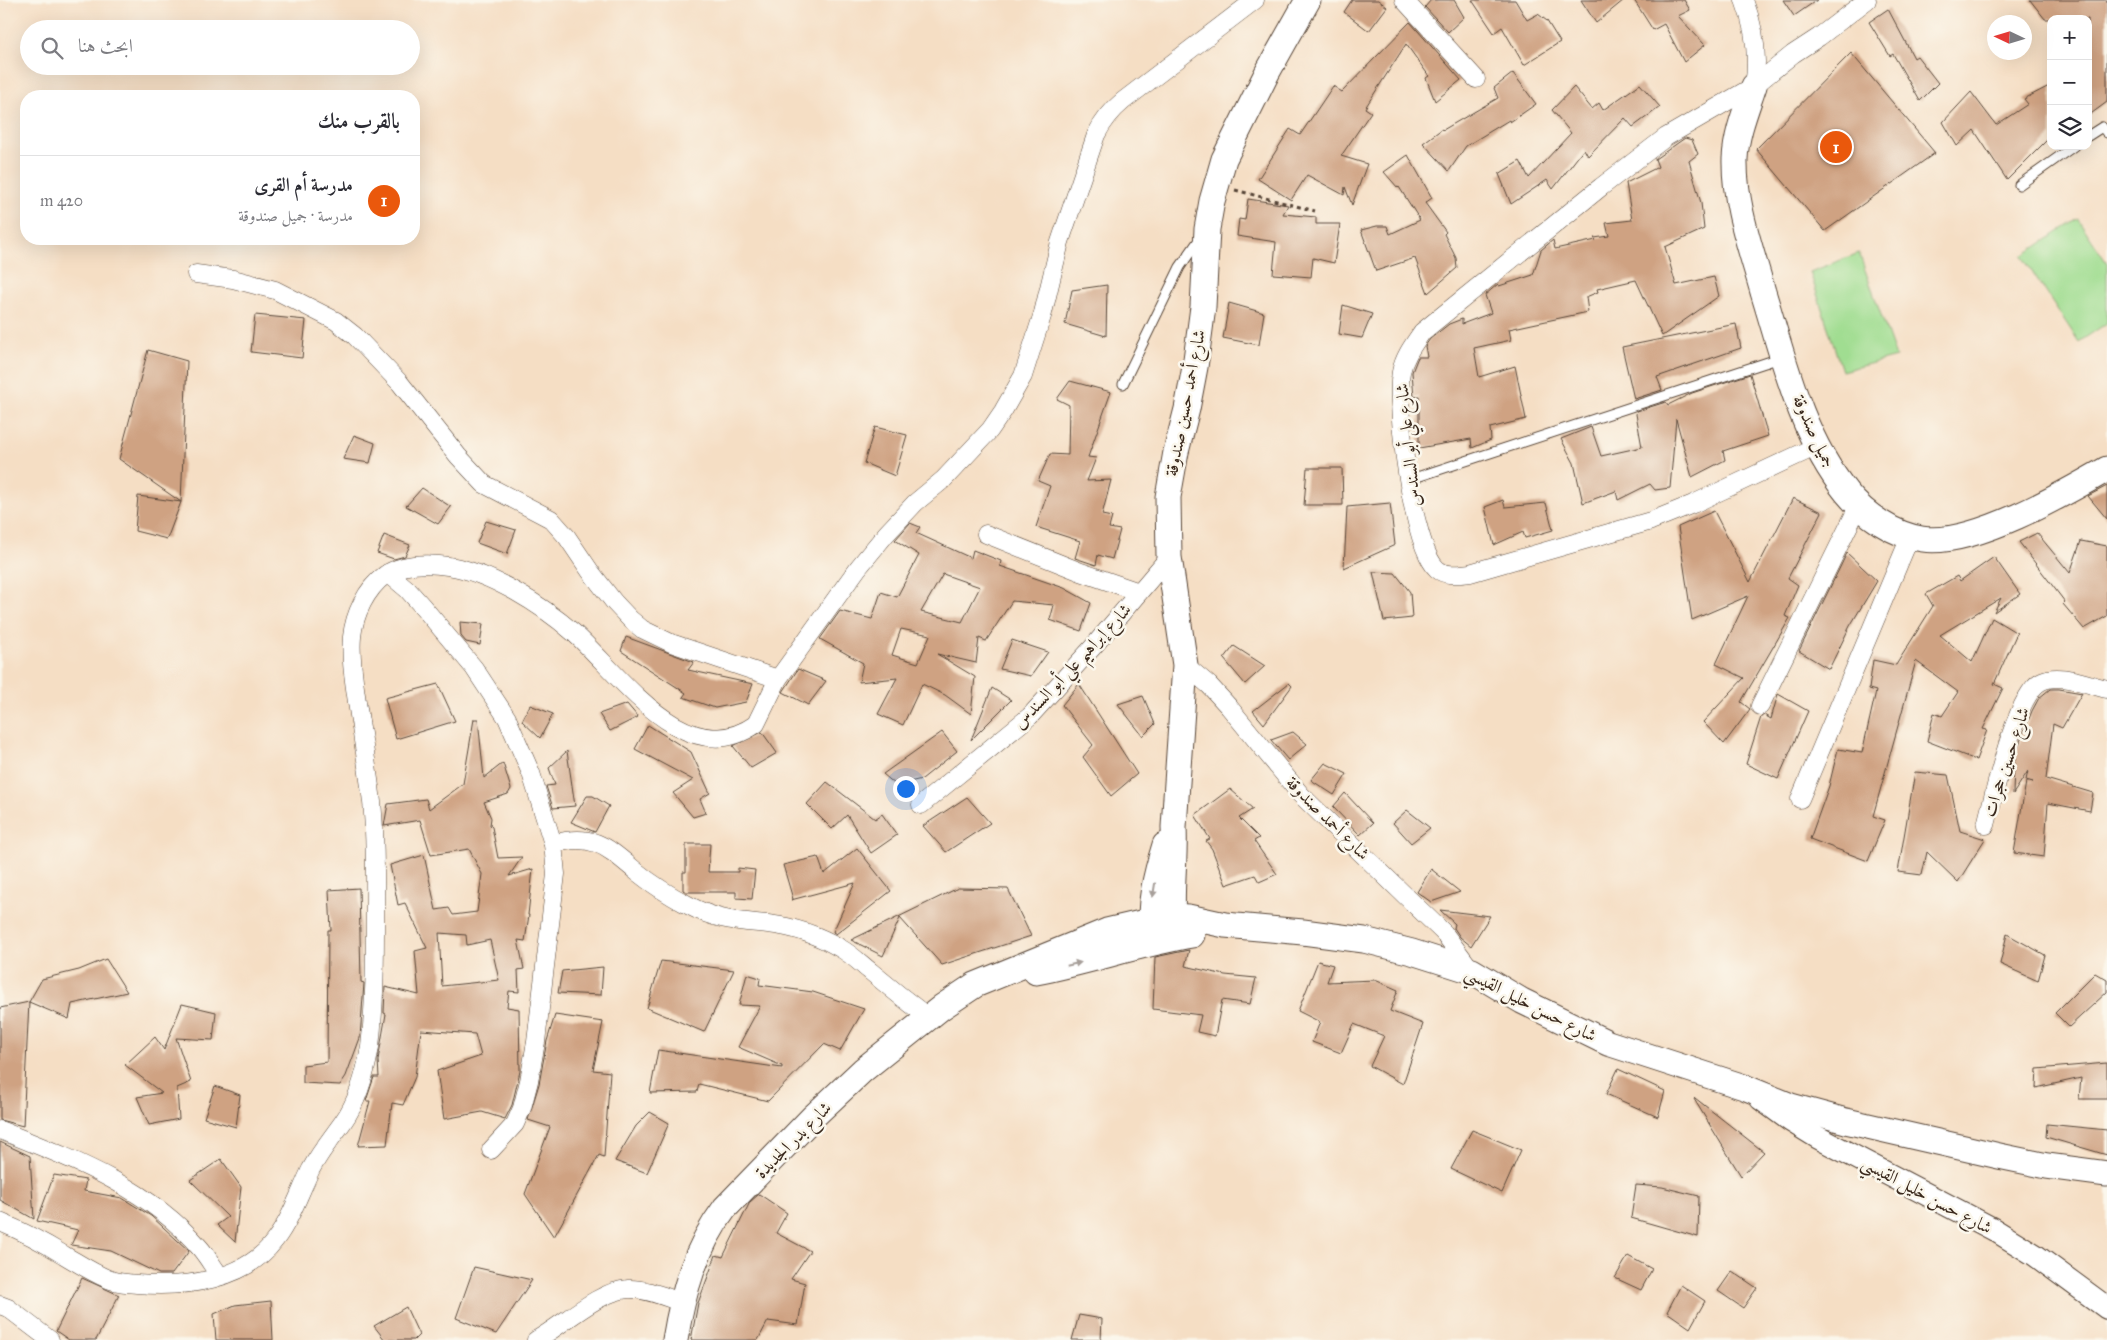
<!DOCTYPE html>
<html lang="ar">
<head>
<meta charset="utf-8">
<style>
  body { margin:0; font-family:"IM FELL Great Primer",Amiri,serif; background:#f2f2f3; color:#2b2b33; direction:rtl }
  .controls { position:absolute; right:15px; top:15px; display:grid; overflow:hidden; border-radius:10px; box-shadow:0 5px 20px #0002 }
  .controls button { width:45px; height:45px; display:grid; place-items:center; padding:0; border:0; border-bottom:1px solid #e1e1e2; background:#fff; color:#2b2b33; font:25px sans-serif }
  .compass { position:absolute; left:1987px; top:15px; width:45px; height:45px; border-radius:50%; background:#fff; box-shadow:0 5px 20px #0002; rotate:274deg }
  .you { position:absolute; left:905px; top:788px; width:18px; height:18px; margin:-12px; border:4px solid #fff; border-radius:50%; background:#1a73e8; box-shadow:0 0 0 8px #1a73e833 }
  .badge { display:grid; place-items:center; width:32px; height:32px; border-radius:50%; background:#ea580c; color:#fff; font-size:16px; font-weight:700 }
  .pin { position:absolute; translate:-50% -50%; border:2px solid #fff; box-shadow:0 1px 5px #0006 }
  .list { margin:0; padding:0; list-style:none }
  h2 { display:flex; justify-content:space-between; align-items:center; height:65px; margin:0; padding:0 20px; font-size:21px }
  h2 small { font-size:16px; font-weight:400; color:#7c7c81 }
  .list li { display:grid; grid-template-columns:32px 1fr auto; gap:15px; align-items:center; box-sizing:border-box; height:90px; padding:0 20px; border-top:1px solid #e1e1e2 }
  .list b { display:block; font-size:19px; white-space:nowrap }
  .list p { margin:0; font-size:16px; white-space:nowrap; color:#7c7c81 }
  .list em { font-size:16px; font-style:normal; color:#7c7c81 }
  .icon { flex:none; width:28px; height:28px; fill:none; stroke:currentColor; stroke-width:2; stroke-linecap:round; stroke-linejoin:round }
  .map { position:relative; flex:none; width:2107px; height:1340px; overflow:hidden; direction:ltr }
  .search { position:absolute; background:#fff; box-shadow:0 5px 20px #0002; left:20px; top:20px; width:400px; height:55px; display:flex; align-items:center; gap:12px; box-sizing:border-box; padding:0 18px; border-radius:28px; color:#7c7c81; font-size:19px }
  .panel { position:absolute; background:#fff; box-shadow:0 5px 20px #0002; left:20px; top:90px; width:400px; height:155px; border-radius:20px; direction:rtl }
  .map>svg:first-child { display:block }
  .green { fill:#a0dd91; stroke:#6e8458 }
  .building { fill:#cfa282; fill-rule:evenodd }
  .lines { fill:none; stroke-linecap:round; stroke-linejoin:round }
  .service-casing { stroke:#574537; stroke-width:11 }
  .minor-casing { stroke:#574537; stroke-width:19 }
  .tertiary-casing { stroke:#574537; stroke-width:24 }
  .secondary-casing { stroke:#574537; stroke-width:27 }
  .path { stroke:#574537; stroke-width:3; stroke-dasharray:4 4; stroke-linecap:butt }
  .service { stroke:#fff; stroke-width:9 }
  .minor { stroke:#fff; stroke-width:18 }
  .tertiary { stroke:#fff; stroke-width:22 }
  .secondary { stroke:#fff; stroke-width:25 }
  .oneway { fill:#a79f9a }
  .labels { text-anchor:middle; stroke-width:5; stroke-linejoin:round; paint-order:stroke }
  .street-label { font-size:18px; fill:#3b2a1e; stroke:#fbf7ec }
</style>
</head>
<body>
<div class="map">
<svg width="2107" height="1340" viewBox="0 0 2107 1340">
  <rect width="100%" height="100%" fill="#fbf7ec"/>
  <filter id="ink" filterUnits="userSpaceOnUse"><feTurbulence type="fractalNoise" baseFrequency=".02" numOctaves="2"/><feDisplacementMap in="SourceGraphic" scale="10" xChannelSelector="R" yChannelSelector="G"/><feConvolveMatrix kernelMatrix="1 2 1 2 8 2 1 2 1" color-interpolation-filters="sRGB"/></filter>
  <filter id="wash" filterUnits="userSpaceOnUse"><feTurbulence type="fractalNoise" baseFrequency=".0096" numOctaves="4" result="noise"/><feDisplacementMap in="SourceGraphic" scale="20" xChannelSelector="R" yChannelSelector="G"/><feGaussianBlur stdDeviation="1.12" result="paint"/><feColorMatrix in="noise" values="0 0 0 0 0 0 0 0 0 0 0 0 0 0 0 0 0 1.4 0 .05"/><feComposite in="paint" operator="in"/></filter>
  <g filter="url(#wash)">
    <rect width="100%" height="100%" fill="#f5dec4"/>
    <g class="green">
      <path d="M2078,219L2107,263V323L2079,342L2022,256Z"/>
      <path d="M1859,253L1896,357L1842,371L1810,272Z"/>
    </g>
    <g id="blocks">
      <g class="building">
        <path d="M1352,0H1378L1387,7L1369,31L1344,12Z"/>
        <path d="M1431,0H1454L1464,17L1448,32L1425,7Z"/>
        <path d="M1472,0H1515L1527,20L1538,14L1547,21L1560,42L1524,65L1502,27L1494,33Z"/>
        <path d="M1581,0H1624L1596,23Z"/>
        <path d="M1634,0H1684L1690,10L1678,16L1705,45L1684,62L1664,24L1653,30Z"/>
        <path d="M1783,0H1817L1794,16Z"/>
        <path d="M2030,0H2107V102L2088,116V19H2045Z"/>
        <path d="M1888,9L1914,58L1917,56L1938,83L1920,101L1893,54L1890,56L1869,22Z"/>
        <path d="M1410,22L1461,80L1435,101L1426,78L1429,76L1406,44L1365,108L1371,112L1341,156L1367,164L1352,205L1345,187L1344,195L1307,175L1291,200L1258,179L1290,129L1300,135L1333,86L1342,92Z"/>
        <path d="M1851,53L1935,153L1825,231L1756,149Z"/>
        <path d="M1513,73L1536,104L1510,122L1509,120L1466,146L1449,171L1423,143L1442,129L1443,130L1498,98L1494,88Z"/>
        <path d="M1640,84L1660,107L1633,127L1625,118L1588,156L1584,149L1553,189L1547,180L1511,204L1499,174L1520,161L1529,178L1571,133L1552,110L1574,87L1592,109L1599,103L1603,110Z"/>
        <path d="M2051,85V136L2007,180L1974,130L1957,146L1943,122L1971,92L1996,125L2028,104L2024,99Z"/>
        <path d="M1685,138L1692,140L1698,154L1689,161L1701,203L1704,229L1665,247L1676,285L1714,277L1719,296L1662,336L1636,280L1597,289L1598,292L1586,297L1588,312L1509,329L1511,340L1474,348L1479,377L1515,366L1526,419L1490,428L1491,440L1472,448L1471,439L1419,448V396L1414,397L1412,372L1418,357H1427L1425,346L1430,339L1449,324L1462,319V324L1491,313L1485,295L1498,284L1499,286L1533,275L1541,250L1553,240L1555,249L1596,240L1594,238L1609,236L1606,223L1632,220L1626,183L1658,167L1655,159Z"/>
        <path d="M1408,155L1432,198L1425,203L1446,232L1444,234L1456,258L1457,268L1428,293L1415,258L1376,271L1361,230L1377,226H1387L1390,234L1420,220L1399,187L1398,188L1384,172Z"/>
        <path d="M1248,199L1288,205L1283,214L1316,217V224H1340L1334,263L1313,258L1311,277L1273,274L1276,242L1237,236L1239,219L1245,220Z"/>
        <path d="M1107,285L1106,336L1065,324L1072,290Z"/>
        <path d="M1229,303L1264,313L1259,345L1223,338Z"/>
        <path d="M1343,305L1372,314L1362,338L1339,334Z"/>
        <path d="M255,315L306,320L302,358L251,352Z"/>
        <path d="M1736,324L1741,348L1657,377L1662,390L1634,399L1622,347Z"/>
        <path d="M148,350L187,361L181,502L119,459Z"/>
        <path d="M1750,374L1768,436L1723,451L1725,460L1692,477L1676,419L1670,488L1655,490L1650,484L1618,500L1616,491L1583,503L1574,463L1561,439L1591,427L1601,456L1642,447L1636,414L1637,411L1666,402L1668,405L1692,393Z"/>
        <path d="M1070,381L1111,392L1088,457L1096,458L1087,481L1111,480L1102,515L1112,517L1109,528L1120,530L1112,559L1098,555L1096,565L1075,558L1080,541L1036,527L1050,486L1038,481L1050,454L1068,455L1069,405L1057,399Z"/>
        <path d="M875,427L907,435L895,476L864,463Z"/>
        <path d="M354,435L375,443L370,463L343,459Z"/>
        <path d="M1307,468H1342L1343,505H1304Z"/>
        <path d="M2107,486V519L2088,496Z"/>
        <path d="M422,488L451,507L438,524L406,506Z"/>
        <path d="M138,496L181,502L167,539L135,531Z"/>
        <path d="M1793,498L1822,512L1788,578L1798,585L1785,616L1790,618L1741,702L1750,709L1724,744L1703,722L1744,678L1716,664L1748,596L1692,620L1678,527L1714,511L1750,582Z"/>
        <path d="M1503,500L1505,507L1546,503L1553,530L1525,538L1523,532L1494,545L1485,507Z"/>
        <path d="M1390,503L1395,545L1344,568L1347,507Z"/>
        <path d="M486,521L516,530L507,554L477,543Z"/>
        <path d="M910,523L920,527L916,533L971,558L973,550L1001,561L1000,566L1064,588L1091,603L1081,631L1050,620L1054,605L1012,601L986,641L979,638L976,663L937,654L975,677L971,714L945,695L922,684L903,725L878,714L897,678L859,682L863,663L820,639L840,611L872,619L881,592L897,597L919,555L895,540ZM943,574L980,587L962,622L921,612ZM901,629L930,635L918,663L892,655Z"/>
        <path d="M2037,533L2070,573L2081,541L2107,546V616L2084,629L2063,604L2065,602L2019,542Z"/>
        <path d="M384,535L410,545L405,556L394,559L377,553Z"/>
        <path d="M1847,553L1877,581L1850,626L1829,669L1799,651Z"/>
        <path d="M1994,557L2020,594L1994,612L2001,598L1940,635L1972,662L1992,618L2017,633L1994,684L2003,688L1983,729L1987,730L1976,760L1927,741L1934,713L1942,716L1958,692L1916,661L1873,816L1885,820L1868,861L1810,839L1829,786L1838,749L1862,753L1876,691L1869,689L1873,660L1896,665L1933,606L1926,594L1957,576L1960,581Z"/>
        <path d="M1373,572L1395,573L1410,592L1412,618L1384,621Z"/>
        <path d="M460,622L483,624L480,645L466,642L461,636Z"/>
        <path d="M626,637L694,662L688,670L753,684L746,702L715,708L683,697L686,693L621,651Z"/>
        <path d="M1012,640L1048,652L1031,676L1000,669Z"/>
        <path d="M1234,646L1265,666L1245,684L1224,659Z"/>
        <path d="M798,669L826,681L808,705L783,692Z"/>
        <path d="M1289,683L1292,686L1264,724L1253,711Z"/>
        <path d="M438,684L455,721L396,739L385,698Z"/>
        <path d="M1079,684L1137,774L1111,796L1083,757L1093,745L1062,705Z"/>
        <path d="M992,688L1011,700L971,740Z"/>
        <path d="M2050,689H2059L2082,693L2062,728L2053,724L2046,779L2093,793L2090,811L2048,803L2044,857L2014,853L2026,782H2033L2026,780L2028,771L2013,794L2014,764L2018,747L2032,711L2039,698Z"/>
        <path d="M1778,694L1808,711L1778,779L1746,764L1761,717L1764,715L1771,719Z"/>
        <path d="M1143,696L1155,724L1143,736L1118,704Z"/>
        <path d="M627,704L638,717L610,731L599,714Z"/>
        <path d="M530,705L553,714L540,738L522,721Z"/>
        <path d="M474,719H478L484,778L503,763L511,789L508,794L484,802L491,818L490,825L492,827L498,858L522,857L509,876L533,869L528,915H529L525,941L518,940L524,969L518,970L519,992L509,991L507,1007L519,1009L520,1071L512,1105L505,1119L482,1112L444,1119L437,1071L481,1056L475,1034L421,1030L415,1077L403,1105L392,1103L387,1145L358,1146L370,1101H366L374,1077H379L378,1060L386,1014L384,1013L385,987L419,995L415,951L427,948L405,903L398,905L390,865L424,855L436,910L449,908L453,915L477,912L482,874L469,849L431,855L420,820L384,826L388,804L426,799L429,809L463,784ZM439,933L466,935L467,945L490,940L499,980L442,986Z"/>
        <path d="M648,725L691,752L710,793L700,799L706,813L693,817L673,793L693,780L635,749Z"/>
        <path d="M762,732L777,753L751,768L733,746Z"/>
        <path d="M942,732L957,751L922,779L896,785L883,774Z"/>
        <path d="M1293,732L1307,744L1288,760L1271,740Z"/>
        <path d="M567,751L575,806L553,808L546,786L555,785L549,768Z"/>
        <path d="M1325,763L1347,774L1334,795L1311,780Z"/>
        <path d="M1915,772L1948,775L1960,831L1985,839L1958,882L1927,852L1922,875L1898,872Z"/>
        <path d="M827,782L875,819L882,814L897,835L871,853L847,815L832,829L807,804Z"/>
        <path d="M1230,789L1253,809L1239,818L1259,838L1254,841L1277,874L1259,882L1255,875L1226,885L1212,849L1206,841L1210,839L1195,815Z"/>
        <path d="M1345,793L1373,823L1360,835L1333,807Z"/>
        <path d="M587,796H593L609,806L595,832L571,822Z"/>
        <path d="M967,797L990,823L946,852L923,826Z"/>
        <path d="M1407,810L1430,828L1411,843L1393,823Z"/>
        <path d="M686,844H710L708,872H738V868L755,870L752,899L736,898V892H686L683,890V872H686Z"/>
        <path d="M857,848L891,891L836,934L833,932L855,883L791,900L793,899L783,865L818,857L824,874Z"/>
        <path d="M1431,869L1460,892L1431,902L1417,892Z"/>
        <path d="M359,888L361,982L364,983L360,1038L346,1076L340,1085L303,1083V1065L327,1062L328,930H331L329,890Z"/>
        <path d="M958,888L1008,889L1031,936L942,965L900,918L883,956L851,940Z"/>
        <path d="M1440,910L1490,916L1471,946L1460,937L1454,928L1455,924Z"/>
        <path d="M2007,934L2045,955L2038,981L2000,964Z"/>
        <path d="M1189,950L1185,966L1225,975L1256,978L1250,1004L1222,1000L1215,1036L1197,1032L1201,1015L1153,1009L1155,957Z"/>
        <path d="M106,959L127,992L72,1004L69,1019L29,1002L42,979L79,970Z"/>
        <path d="M661,961L734,970L704,1032L647,1008Z"/>
        <path d="M1318,961L1333,965L1327,982L1375,980L1398,990L1390,1011L1423,1024L1403,1084L1370,1066L1384,1036L1354,1024L1341,1053L1312,1042L1320,1022L1298,1011Z"/>
        <path d="M603,967L601,995L558,993L562,971Z"/>
        <path d="M2095,973L2107,980V992L2069,1027L2055,1013Z"/>
        <path d="M747,974L760,978L759,985L813,992L864,1009L840,1051L824,1044L768,1101L699,1084L697,1092L650,1093L658,1050L782,1068V1066L738,1047L760,1006L739,1005Z"/>
        <path d="M29,1002L23,1126L0,1120V1008Z"/>
        <path d="M182,1004L216,1012L213,1040L176,1038L191,1082L177,1088L179,1119L149,1125L137,1097L162,1093L125,1065L155,1037L164,1050Z"/>
        <path d="M555,1015L603,1022L593,1070L610,1072L604,1157L599,1155L554,1237L525,1194L550,1127L528,1120L539,1084L547,1041Z"/>
        <path d="M2107,1063V1099H2079L2081,1078L2036,1088L2037,1069Z"/>
        <path d="M1618,1069L1665,1091L1658,1117L1606,1094Z"/>
        <path d="M215,1086L240,1095L236,1127L204,1118Z"/>
        <path d="M1695,1098L1764,1152L1741,1176L1694,1099Z"/>
        <path d="M650,1112L669,1123L647,1173L615,1161L636,1126Z"/>
        <path d="M2047,1124L2107,1130V1155L2046,1137Z"/>
        <path d="M1472,1130L1521,1150L1502,1193L1451,1169Z"/>
        <path d="M0,1142L30,1156L34,1219L0,1200Z"/>
        <path d="M221,1159L241,1187L235,1242L217,1225L228,1217L190,1180Z"/>
        <path d="M54,1175L86,1180L84,1191L122,1198L151,1216L189,1251L172,1274H159L111,1251L71,1245L78,1230L37,1221Z"/>
        <path d="M1636,1185L1662,1187L1699,1196L1698,1237L1631,1218Z"/>
        <path d="M759,1194L787,1213L776,1233L810,1251L791,1279L805,1283L798,1325L768,1321L758,1340H691L698,1303L716,1255L723,1257L750,1202Z"/>
        <path d="M1628,1256L1652,1269L1641,1290L1615,1278Z"/>
        <path d="M474,1267L532,1280L496,1334L456,1318Z"/>
        <path d="M1732,1271L1757,1288L1743,1308L1718,1291Z"/>
        <path d="M82,1278L119,1295L96,1340H69L56,1331Z"/>
        <path d="M1681,1285L1705,1301L1690,1328L1667,1312Z"/>
        <path d="M271,1301L273,1340H216L214,1314L235,1305Z"/>
        <path d="M406,1307L419,1335L414,1340H385L374,1326Z"/>
        <path d="M1079,1315L1102,1319L1101,1340H1072Z"/>
      </g>
    </g>
  </g>
  <g filter="url(#ink)">
    <use href="#blocks" fill-opacity="0" stroke="#574537" stroke-width="1"/>
    <g class="lines">
      <g class="service-casing">
        <g id="service">
          <path d="M2088,136L2102,127L2107,133"/>
          <path d="M2019,185L2074,146"/>
          <path d="M1123,384L1180,267L1201,237"/>
          <path d="M1408,480L1780,358"/>
        </g>
      </g>
      <g class="minor-casing">
        <g id="minor">
          <path d="M1404,0L1476,79"/>
          <path d="M1744,0C1755,29 1759,56 1754,86"/>
          <path d="M196,274L233,279L275,290L336,321L355,336L400,383L458,456L484,484L551,519L567,537L590,571L614,602L630,619L642,629L671,643L778,679"/>
          <path d="M1817,446L1693,504L1651,521L1470,573C1460,574 1446,577 1437,569C1412,546 1395,406 1401,372C1404,357 1413,345 1422,332L1601,187L1666,137L1754,86L1793,54L1819,37L1867,0"/>
          <path d="M986,534L1081,572L1139,592"/>
          <path d="M388,573L407,589L423,607L474,668L507,718L531,773L553,844L556,874L536,1042L529,1081L522,1108L515,1124L491,1150"/>
          <path d="M1185,665L1209,685L1229,707L1301,795L1444,933L1472,971"/>
          <path d="M1760,706L1859,505"/>
          <path d="M1800,799L1910,537"/>
          <path d="M921,805L1030,716L1092,648L1169,557"/>
          <path d="M1986,825C1994,795 2015,697 2040,682C2058,671 2088,685 2107,689"/>
          <path d="M553,844C594,832 608,848 637,872C653,885 671,896 688,905C718,921 736,921 768,924C794,927 818,935 840,948C851,954 860,963 870,971C889,987 909,1003 929,1018"/>
          <path d="M0,1130C72,1159 148,1187 200,1248C207,1256 213,1267 220,1276"/>
          <path d="M0,1222C22,1231 43,1242 64,1255C78,1263 93,1273 108,1279C117,1283 127,1283 137,1284C184,1288 245,1281 275,1240C291,1219 300,1192 311,1169C322,1149 331,1139 343,1122C358,1101 366,1071 370,1047C375,1004 375,961 375,917C375,879 376,840 372,802C368,769 362,735 357,702C354,681 350,658 352,637C354,615 366,589 385,575C403,563 427,563 448,566C490,572 542,605 574,633C620,674 686,774 756,724L778,679L858,568L886,534L915,503L944,479L990,430L1003,411L1023,376L1043,313L1060,242L1096,135C1103,121 1111,111 1123,101L1255,0"/>
          <path d="M0,1305L8,1308L50,1340"/>
          <path d="M536,1340C563,1325 598,1291 628,1289C645,1288 665,1297 681,1302"/>
        </g>
      </g>
      <g class="tertiary-casing">
        <path id="tertiary" d="M1761,1099L1791,1121L1817,1137L1993,1229L2035,1255L2107,1308"/>
      </g>
      <g class="secondary-casing">
        <g id="secondary">
          <path d="M1754,86C1746,110 1736,134 1735,159C1734,204 1751,249 1763,292C1784,360 1801,436 1847,493C1865,515 1894,535 1922,539C1972,547 2064,494 2107,469"/>
          <path d="M1152,935C1148,905 1156,874 1165,845"/>
          <path d="M1176,937C1168,901 1176,864 1174,827L1185,665L1169,557L1168,497L1176,452L1187,409L1195,367L1203,307L1207,229L1212,201L1224,159L1267,73L1308,0"/>
          <path d="M1036,972C1088,962 1139,944 1192,935"/>
          <path d="M675,1340C683,1292 695,1248 725,1208L814,1116L863,1070L942,1007L975,985L1107,931L1171,916L1188,917L1225,925L1303,932L1364,940L1412,952L1472,971L1522,1001L1608,1043L1744,1087L1791,1106L1846,1121L1999,1156L2047,1166L2107,1174"/>
        </g>
      </g>
      <path class="path" d="M1235,190L1315,211"/>
      <use href="#service" class="service"/>
      <use href="#minor" class="minor"/>
      <use href="#tertiary" class="tertiary"/>
      <use href="#secondary" class="secondary"/>
    </g>
    <defs><path id="oneway-solid" d="M-6-.8H1V-3.2L6.5 0L1 3.2V.8H-6Z" transform="scale(1.25)"/></defs>
    <g class="oneway">
      <use href="#oneway-solid" transform="translate(1154 890) rotate(99)"/>
      <use href="#oneway-solid" transform="translate(1074 964) rotate(-13)"/>
    </g>
  </g>
  <g class="labels">
    <g class="street-label">
      <text transform="translate(1185 403) rotate(-79)" y="6">شارع أحمد حسين صندوقة</text>
      <text transform="translate(1814 431) rotate(65)" y="6">جميل صندوقة</text>
      <text transform="translate(1408 445) rotate(-96)" y="6">شارع علي أبو السندس</text>
      <text transform="translate(1072 666) rotate(-47)" y="6">شارع إبراهيم علي أبو السندس</text>
      <text transform="translate(2006 762) rotate(-72)" y="6">شارع حسين حجرات</text>
      <text transform="translate(1328 818) rotate(45)" y="6">شارع أحمد صندوقة</text>
      <text transform="translate(1531 1004) rotate(27)" y="6">شارع حسن خليل القيسي</text>
      <text transform="translate(793 1140) rotate(-45)" y="6">شارع بدر الجديدة</text>
      <text transform="translate(1927 1195) rotate(28)" y="6">شارع حسن خليل القيسي</text>
    </g>
  </g>
</svg>
<div class="controls">
<button>+</button>
<button>−</button>
<button><svg class="icon" aria-label="layers" viewBox="0 0 24 24"><path d="M12 4l9 5-9 5-9-5zM3 14l9 5 9-5"/></svg></button>
</div>
<svg class="compass" viewBox="-18 -18 36 36"><path d="M0-13l5 13h-10z" fill="#e53935"/><path d="M0 13l5-13h-10z" fill="#7c7c81"/></svg>
<div class="you"></div>
<div class="pin badge" style="left:1836px;top:147px">1</div>
<div class="search"><svg class="icon" aria-label="search" viewBox="0 0 24 24"><circle cx="10" cy="10" r="6"/><path d="M15 15l6 6"/></svg>ابحث هنا</div>
<section class="panel">
<h2>بالقرب منك<small></small></h2>
<ul class="list">
<li><span class="badge">1</span><div><b>مدرسة أم القرى</b><p>مدرسة · جميل صندوقة</p></div><em>420 m</em></li>
</ul>
</section>
</div>
</body>
</html>
